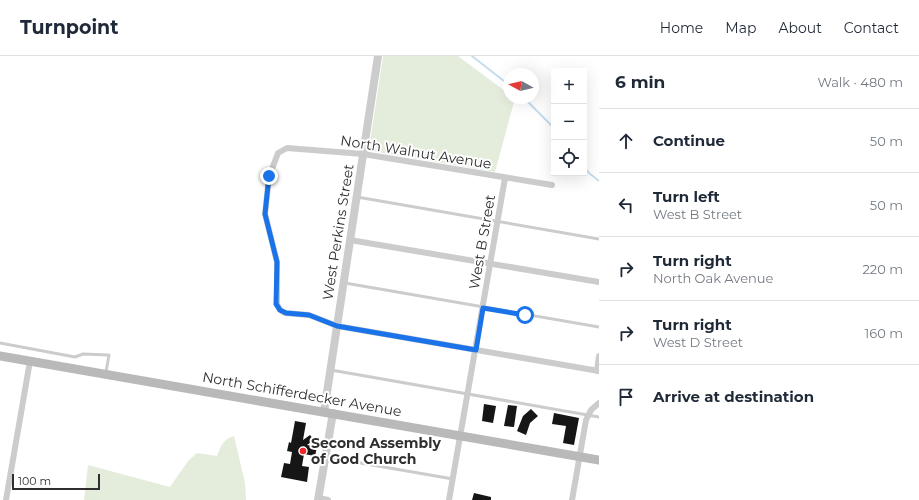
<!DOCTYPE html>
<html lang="en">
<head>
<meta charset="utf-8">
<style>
  body { margin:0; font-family:Montserrat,sans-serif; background:#f6f6f7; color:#1f2937 }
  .controls { position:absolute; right:12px; top:12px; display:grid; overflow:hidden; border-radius:0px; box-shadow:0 4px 16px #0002 }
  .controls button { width:36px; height:36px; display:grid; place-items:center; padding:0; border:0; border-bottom:1px solid #e0e1e3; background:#fff; color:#1f2937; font:20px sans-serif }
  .compass { position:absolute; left:503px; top:12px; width:36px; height:36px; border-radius:50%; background:#fff; box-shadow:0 4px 16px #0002; rotate:278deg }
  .scale { position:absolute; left:12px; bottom:10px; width:88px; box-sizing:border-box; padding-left:4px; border:2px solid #2f2f2f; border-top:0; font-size:11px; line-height:14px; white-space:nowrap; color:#2f2f2f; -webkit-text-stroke:3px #fff; paint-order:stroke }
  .stop { position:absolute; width:12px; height:12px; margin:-9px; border:3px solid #1a73e8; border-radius:50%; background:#fff }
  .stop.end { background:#1a73e8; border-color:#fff; box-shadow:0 1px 4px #0008 }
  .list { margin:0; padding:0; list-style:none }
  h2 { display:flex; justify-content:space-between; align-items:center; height:52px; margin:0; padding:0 16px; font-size:17px }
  h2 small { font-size:13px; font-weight:400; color:#747a83 }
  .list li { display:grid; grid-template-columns:26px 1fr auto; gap:12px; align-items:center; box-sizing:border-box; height:64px; padding:0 16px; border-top:1px solid #e0e1e3 }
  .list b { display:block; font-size:15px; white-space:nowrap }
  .list p { margin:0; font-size:13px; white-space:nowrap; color:#747a83 }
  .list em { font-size:13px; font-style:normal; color:#747a83 }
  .icon { flex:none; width:22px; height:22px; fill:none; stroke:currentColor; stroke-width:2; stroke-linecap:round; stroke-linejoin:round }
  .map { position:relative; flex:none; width:599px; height:444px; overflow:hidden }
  header { display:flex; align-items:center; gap:24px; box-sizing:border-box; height:56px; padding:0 20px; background:#fff; border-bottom:1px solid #e0e1e3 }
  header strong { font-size:19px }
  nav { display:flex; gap:22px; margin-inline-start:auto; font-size:14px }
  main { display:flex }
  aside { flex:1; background:#fff }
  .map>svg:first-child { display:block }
  .green { fill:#e4eddb }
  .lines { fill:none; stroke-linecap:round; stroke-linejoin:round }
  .stream { stroke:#c6ddee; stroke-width:2 }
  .building { fill:#161616 }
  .service { stroke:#ccc; stroke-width:3 }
  .minor { stroke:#ccc; stroke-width:6 }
  .tertiary { stroke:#ccc; stroke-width:8 }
  .secondary { stroke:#b9b9b9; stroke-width:9 }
  .route { stroke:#1a73e8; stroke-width:5 }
  .poi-dot { fill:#f2242a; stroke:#fff; stroke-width:1.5 }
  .labels { text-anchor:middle; stroke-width:4; stroke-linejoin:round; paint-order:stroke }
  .street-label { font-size:14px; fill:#2f2f2f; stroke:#fff }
  .poi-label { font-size:14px; font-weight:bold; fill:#2f2f2f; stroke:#fff; text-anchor:start }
</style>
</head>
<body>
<header>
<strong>Turnpoint</strong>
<nav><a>Home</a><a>Map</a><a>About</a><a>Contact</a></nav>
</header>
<main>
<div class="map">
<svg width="599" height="444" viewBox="0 0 599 444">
  <rect width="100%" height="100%" fill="#fff"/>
  <g class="green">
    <path d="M383,0H458L509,38V42H512L514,46L495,116L371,95L369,93Z"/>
    <path d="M234,380L245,427L246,444H84L88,409L170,431L188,405L197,397L217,400C221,390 223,383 234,380Z"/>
  </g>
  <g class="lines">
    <g class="stream">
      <path d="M472,0L509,29"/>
      <path d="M524,42L554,72"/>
      <path d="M584,111L589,117L599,125"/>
    </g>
  </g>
  <g class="building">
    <path d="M484,348L496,350L493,367L482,365Z"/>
    <path d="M508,349L517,350L514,371L504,370Z"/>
    <path d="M531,353L538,360L530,367L526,379L517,375L523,360Z"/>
    <path d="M554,357L579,362L574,389L563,387L566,370L552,368Z"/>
    <path d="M295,365L306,367L303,384L310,379L314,384L307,389L317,391L315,400L304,398L302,410L309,411L307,426L281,421L284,407L290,408L292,396L287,395L289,386L291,387Z"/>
    <path d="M474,437L491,441V444H472Z"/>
  </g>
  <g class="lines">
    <g class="service">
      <path d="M357,141L599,183"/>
      <path d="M345,227L599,271"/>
      <path d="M0,287L75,301L83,298L109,299L106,316"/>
      <path d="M331,314L599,361"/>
      <path d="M326,401L453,423"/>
    </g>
    <g class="minor">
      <path d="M552,129L363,98L287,92L278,97L269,121L265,158L277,206V248L280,254L285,257L309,259L337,270L599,315"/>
      <path d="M350,184L599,226"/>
      <path d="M597,315L599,300"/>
      <path d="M319,442L328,444"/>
      <path d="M6,444L30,305"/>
      <path d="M449,444L505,122"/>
      <path d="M572,444L586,364L591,354L599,347"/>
    </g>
    <g class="tertiary">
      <path d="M324,356L378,0"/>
      <path d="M318,444L333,357"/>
    </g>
    <path class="secondary" d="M0,300L599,404"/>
  </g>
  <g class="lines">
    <path class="route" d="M269,120L265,158L277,206L276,248L280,254L286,257L309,259L337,270L476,294L483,252L525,259"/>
  </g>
  <circle class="poi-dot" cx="303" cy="395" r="4"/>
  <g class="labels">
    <g class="street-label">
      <text transform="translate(416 96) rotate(9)" y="5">North Walnut Avenue</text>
      <text transform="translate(338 176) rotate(-81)" y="5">West Perkins Street</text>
      <text transform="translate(482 186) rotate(-80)" y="5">West B Street</text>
      <text transform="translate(302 338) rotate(10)" y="5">North Schifferdecker Avenue</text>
    </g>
    <g class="poi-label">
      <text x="311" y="392">Second Assembly<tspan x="311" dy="16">of God Church</tspan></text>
    </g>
  </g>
</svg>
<div class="controls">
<button>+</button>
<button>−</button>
<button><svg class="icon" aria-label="locate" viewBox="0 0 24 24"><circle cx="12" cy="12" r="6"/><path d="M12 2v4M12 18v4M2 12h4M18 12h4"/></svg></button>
</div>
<svg class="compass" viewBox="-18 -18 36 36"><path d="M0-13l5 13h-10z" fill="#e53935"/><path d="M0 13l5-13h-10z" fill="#747a83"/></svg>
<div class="scale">100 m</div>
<div class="stop" style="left:525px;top:259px"></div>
<div class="stop end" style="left:269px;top:120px"></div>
</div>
<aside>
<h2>6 min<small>Walk · 480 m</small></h2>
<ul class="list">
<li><svg class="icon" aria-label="ahead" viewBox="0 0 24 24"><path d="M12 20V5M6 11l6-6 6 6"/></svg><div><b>Continue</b></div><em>50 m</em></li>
<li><svg class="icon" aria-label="left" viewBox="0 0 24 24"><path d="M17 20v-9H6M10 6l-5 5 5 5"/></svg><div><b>Turn left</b><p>West B Street</p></div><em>50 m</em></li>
<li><svg class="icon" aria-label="right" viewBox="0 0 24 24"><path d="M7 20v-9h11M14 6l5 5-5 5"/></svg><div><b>Turn right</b><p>North Oak Avenue</p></div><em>220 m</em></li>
<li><svg class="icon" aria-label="right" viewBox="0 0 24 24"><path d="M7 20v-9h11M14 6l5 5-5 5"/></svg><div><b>Turn right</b><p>West D Street</p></div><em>160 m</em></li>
<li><svg class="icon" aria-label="arrive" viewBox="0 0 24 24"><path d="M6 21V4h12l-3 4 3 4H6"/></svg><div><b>Arrive at destination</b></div></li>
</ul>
</aside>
</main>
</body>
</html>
